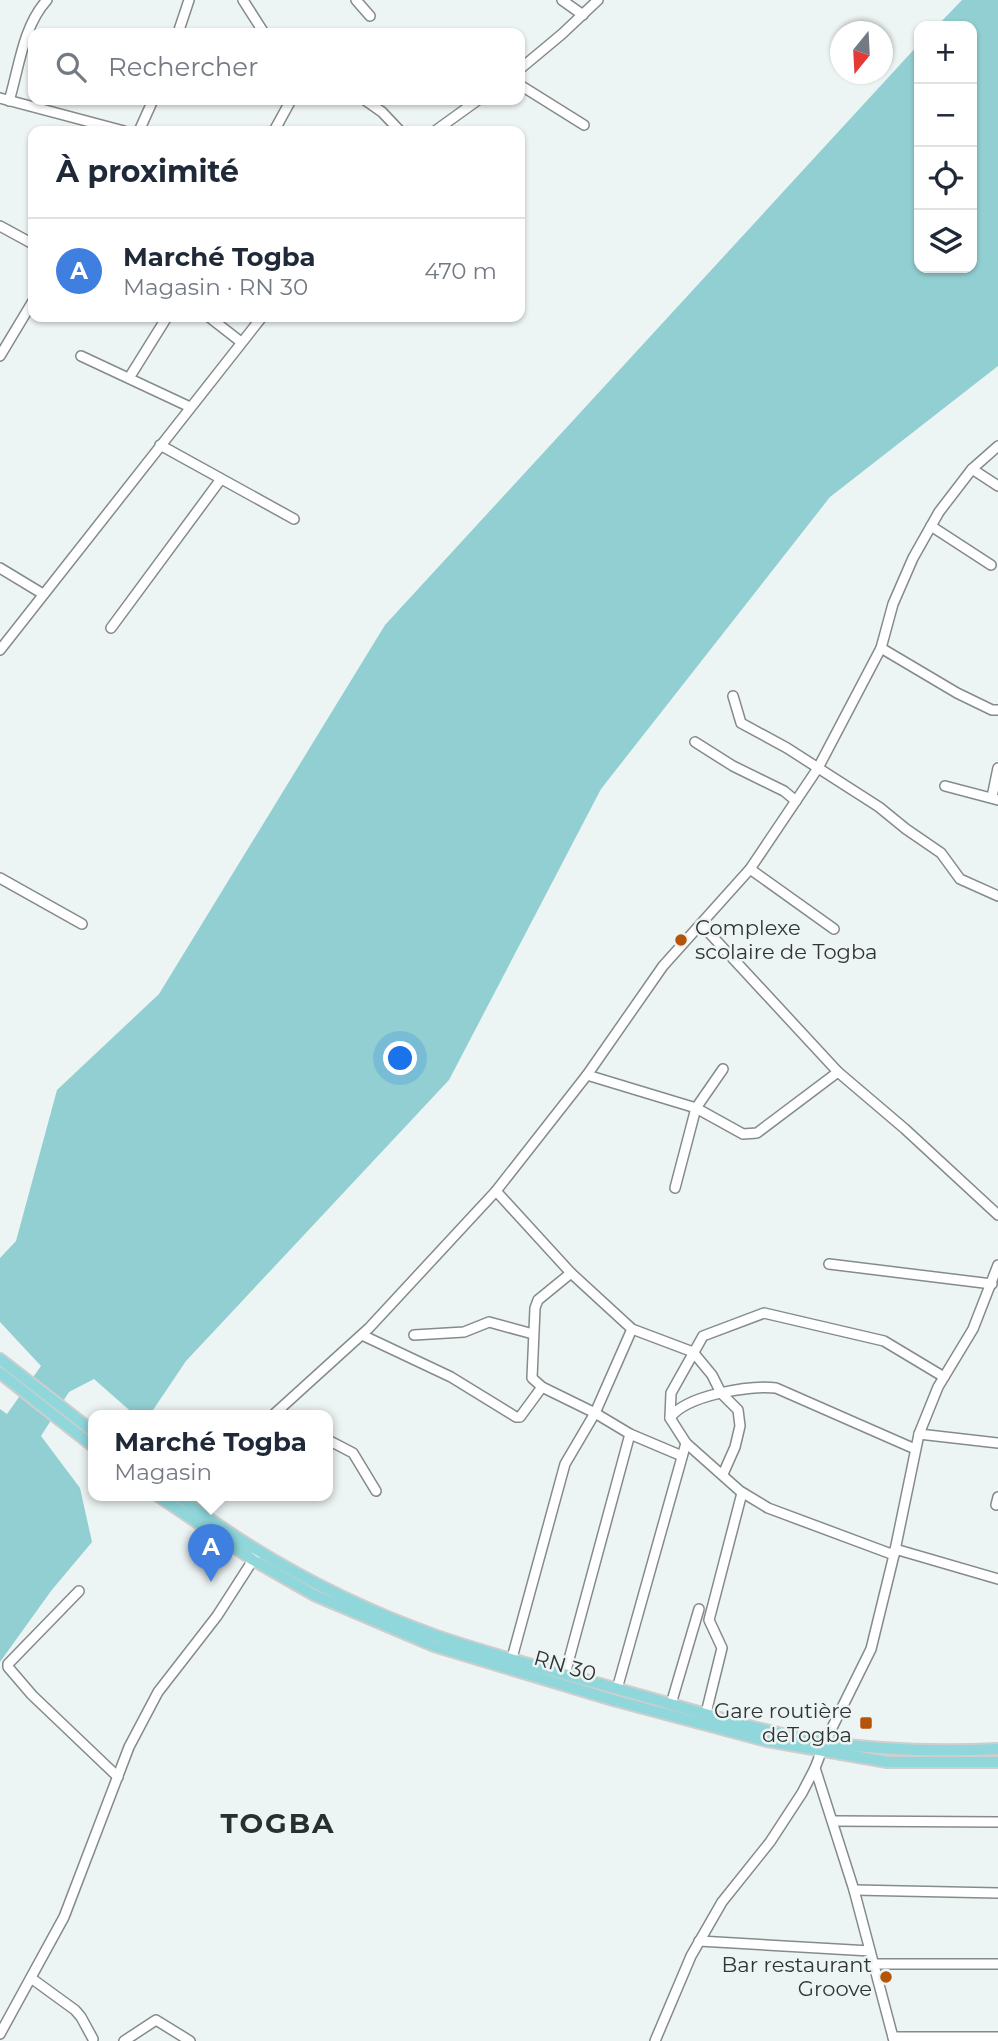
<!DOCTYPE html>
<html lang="fr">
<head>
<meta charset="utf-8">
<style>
  body { margin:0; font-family:Montserrat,sans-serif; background:#f2f2f3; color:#1f2937 }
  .controls { position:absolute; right:21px; top:21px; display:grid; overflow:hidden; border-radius:14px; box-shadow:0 2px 5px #0004 }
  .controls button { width:63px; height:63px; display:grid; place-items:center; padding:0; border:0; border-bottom:2px solid #e0e1e3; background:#fff; color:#1f2937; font:35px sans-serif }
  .compass { position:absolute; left:830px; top:21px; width:63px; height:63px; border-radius:50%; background:#fff; box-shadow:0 2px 5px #0004; rotate:198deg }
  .you { position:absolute; left:401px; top:1059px; width:24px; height:24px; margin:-18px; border:5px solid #fff; border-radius:50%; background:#1a73e8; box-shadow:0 0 0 10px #1a73e833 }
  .badge { display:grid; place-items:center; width:46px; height:46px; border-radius:50%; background:#b35408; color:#fff; font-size:23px; font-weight:700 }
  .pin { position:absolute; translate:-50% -58px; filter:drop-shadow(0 2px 4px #0008) }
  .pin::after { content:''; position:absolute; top:37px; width:24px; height:21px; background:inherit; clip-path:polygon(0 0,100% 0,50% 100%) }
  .popup { position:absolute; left:88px; top:1410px; width:245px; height:91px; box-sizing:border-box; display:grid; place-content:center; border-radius:14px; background:#fff; filter:drop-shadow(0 2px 5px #0005); font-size:23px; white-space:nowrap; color:#747a83 }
  .popup b { font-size:26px; color:#1f2937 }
  .popup::after { content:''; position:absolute; left:50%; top:100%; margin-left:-14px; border:14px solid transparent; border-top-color:#fff }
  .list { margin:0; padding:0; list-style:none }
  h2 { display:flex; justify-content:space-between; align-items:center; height:91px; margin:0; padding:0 28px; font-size:30px }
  h2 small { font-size:23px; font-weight:400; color:#747a83 }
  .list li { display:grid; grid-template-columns:46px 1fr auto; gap:21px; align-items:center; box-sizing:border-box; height:105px; padding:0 28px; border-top:2px solid #e0e1e3 }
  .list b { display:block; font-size:26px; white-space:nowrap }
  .list p { margin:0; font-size:23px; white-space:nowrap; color:#747a83 }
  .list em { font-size:23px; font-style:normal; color:#747a83 }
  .icon { flex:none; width:38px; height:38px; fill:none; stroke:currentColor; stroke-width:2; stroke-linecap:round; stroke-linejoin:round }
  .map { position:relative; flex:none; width:998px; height:2041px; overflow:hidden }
  .search { position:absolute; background:#fff; box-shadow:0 2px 5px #0004; left:28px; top:28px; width:497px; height:77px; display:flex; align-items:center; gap:18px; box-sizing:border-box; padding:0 24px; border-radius:14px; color:#747a83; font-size:26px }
  .panel { position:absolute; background:#fff; box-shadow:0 2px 5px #0004; left:28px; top:126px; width:497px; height:196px; border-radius:14px }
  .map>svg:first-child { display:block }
  .green { fill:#92cfd2 }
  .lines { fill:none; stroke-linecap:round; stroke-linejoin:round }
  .minor-casing { stroke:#858b8c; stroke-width:12 }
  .major-casing { stroke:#cecece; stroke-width:14 }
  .minor { stroke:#fff; stroke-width:9 }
  .major { stroke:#8fd7db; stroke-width:10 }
  .poi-dot { fill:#b35408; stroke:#edf4f4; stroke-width:2.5 }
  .labels { text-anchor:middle; stroke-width:5; stroke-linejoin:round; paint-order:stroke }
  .poi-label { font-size:21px; fill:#313434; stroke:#edf4f4; text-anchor:end }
  .street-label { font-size:21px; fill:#313434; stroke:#edf4f4 }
  .district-label { font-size:28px; font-weight:bold; letter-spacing:2px; fill:#292e2e; stroke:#edf4f4 }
</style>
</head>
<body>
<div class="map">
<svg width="998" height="2041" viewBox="0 0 998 2041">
  <rect width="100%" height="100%" fill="#edf4f4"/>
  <path class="green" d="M962,0H998V366L830,497L601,789L449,1080L186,1361L149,1416H136L94,1379L69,1392L41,1436L80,1488L92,1542L51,1591L0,1662V1409L7,1414L41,1366L0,1322V1258L16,1241L57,1090L159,994L385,625L919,44V268H972V26H937Z"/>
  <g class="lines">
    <g class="minor-casing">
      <g id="minor">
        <path d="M243,0L264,33"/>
        <path d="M356,0L370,16"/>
        <path d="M562,0L583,15"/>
        <path d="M178,33L189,0"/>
        <path d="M520,69L562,34L598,0"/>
        <path d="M520,85L584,125"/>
        <path d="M0,98L124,131"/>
        <path d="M365,100L382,112L400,131"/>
        <path d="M9,101C19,68 23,26 47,0"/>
        <path d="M139,131L153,100"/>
        <path d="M274,131L291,100"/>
        <path d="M435,131L478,100"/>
        <path d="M0,226L33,244"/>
        <path d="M209,317L241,342"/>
        <path d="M0,356L33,301"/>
        <path d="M81,356L190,407"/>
        <path d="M129,378L167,317"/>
        <path d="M160,445L294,519"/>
        <path d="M972,469L998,486"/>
        <path d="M931,526L991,565"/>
        <path d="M0,568L43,594"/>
        <path d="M111,628L221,479"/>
        <path d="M881,648L957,693L992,710H998"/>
        <path d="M0,650L262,317"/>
        <path d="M733,696L741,723L787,748L879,807L906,829L941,853L960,879L998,896"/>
        <path d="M695,742L733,766L784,791L796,801"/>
        <path d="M945,786L998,800"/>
        <path d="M992,797L998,768"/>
        <path d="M750,869L834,929"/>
        <path d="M0,878L82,924"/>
        <path d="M701,924L838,1072L905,1129L998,1215"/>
        <path d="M587,1075L696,1108L743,1134L757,1133L838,1072"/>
        <path d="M675,1188L696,1108L723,1069"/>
        <path d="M496,1191L571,1273L632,1329L693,1352L712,1375L721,1393L738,1410L740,1426L735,1447L723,1474"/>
        <path d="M829,1264L992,1284"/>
        <path d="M571,1273L538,1300L535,1308L532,1378L542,1387L595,1413L630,1434L682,1456"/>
        <path d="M362,1335L451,1377L516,1417H520L542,1387"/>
        <path d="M414,1335L464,1332L489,1322L533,1334"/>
        <path d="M272,1416L369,1328L496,1191L587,1075L663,966L750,869L818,768L881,648L893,604L913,558L939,512L972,469L998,446"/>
        <path d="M670,1418C686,1395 750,1385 776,1388L915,1449"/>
        <path d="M919,1434L998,1443"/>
        <path d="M328,1440L353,1453L376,1491"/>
        <path d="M996,1505L998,1497"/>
        <path d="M895,1549L998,1579"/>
        <path d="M894,1555L768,1508L740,1491L686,1443L670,1418L671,1393L703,1336L764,1313L884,1341L944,1377"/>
        <path d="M79,1591L8,1664V1667L32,1695L118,1777"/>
        <path d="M512,1658L565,1464L595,1413L632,1329"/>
        <path d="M565,1674L630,1434"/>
        <path d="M617,1689L686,1443"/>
        <path d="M671,1704L699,1609"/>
        <path d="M706,1713L722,1648L709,1620L742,1493"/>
        <path d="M834,1821L998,1822"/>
        <path d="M854,1890L998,1893"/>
        <path d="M699,1941L870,1951"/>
        <path d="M874,1964H998"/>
        <path d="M31,1978L75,2010L81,2017L93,2039"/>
        <path d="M0,2034L64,1917L129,1747L158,1692L217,1616L255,1557"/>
        <path d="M893,2037H998"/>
        <path d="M124,2041L156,2020L190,2041"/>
        <path d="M655,2041L691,1956L722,1902L770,1842L802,1793L815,1768"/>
        <path d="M894,2041L854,1890L815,1768L825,1742L871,1649L894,1555L919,1434L938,1387L973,1329L998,1265"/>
      </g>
    </g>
    <g class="major-casing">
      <g id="major">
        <path d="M0,1359L94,1432"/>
        <path d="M0,1373L94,1447"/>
        <path d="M158,1496L253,1560L314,1595L434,1646L613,1700L767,1741L887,1762H998"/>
        <path d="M178,1496C257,1556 344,1603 437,1636C498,1657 562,1673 625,1691C690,1709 756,1731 824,1742C881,1750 941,1752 998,1749"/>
      </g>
    </g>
    <use href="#minor" class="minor"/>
    <use href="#major" class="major"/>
  </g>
  <g class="poi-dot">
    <circle cx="681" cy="940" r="7"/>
    <rect x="859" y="1716" width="14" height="14" rx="3.5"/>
    <circle cx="886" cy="1977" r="7"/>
  </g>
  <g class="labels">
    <g class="poi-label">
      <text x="695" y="935" text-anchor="start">Complexe<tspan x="695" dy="24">scolaire de Togba</tspan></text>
      <text x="852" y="1718">Gare routière<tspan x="852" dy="24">deTogba</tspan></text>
      <text x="872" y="1972">Bar restaurant<tspan x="872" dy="24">Groove</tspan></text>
    </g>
    <g class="street-label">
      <text transform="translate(565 1666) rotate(16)" y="7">RN 30</text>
    </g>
    <g class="district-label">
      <text x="278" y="1833">TOGBA</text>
    </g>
  </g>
</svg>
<div class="controls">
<button>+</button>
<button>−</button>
<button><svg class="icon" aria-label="locate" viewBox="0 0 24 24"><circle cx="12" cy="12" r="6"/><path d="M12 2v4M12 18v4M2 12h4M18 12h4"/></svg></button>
<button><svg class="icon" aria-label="layers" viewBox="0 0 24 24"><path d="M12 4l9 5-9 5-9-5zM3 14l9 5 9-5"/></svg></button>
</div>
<svg class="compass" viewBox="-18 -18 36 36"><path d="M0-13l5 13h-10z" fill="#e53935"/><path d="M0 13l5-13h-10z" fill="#747a83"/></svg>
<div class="you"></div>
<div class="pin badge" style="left:211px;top:1582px;background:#3f7fe0">A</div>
<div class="popup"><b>Marché Togba</b>Magasin</div>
<div class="search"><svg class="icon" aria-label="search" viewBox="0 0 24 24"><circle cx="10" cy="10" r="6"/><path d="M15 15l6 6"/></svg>Rechercher</div>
<section class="panel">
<h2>À proximité<small></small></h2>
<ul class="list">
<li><span class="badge" style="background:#3f7fe0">A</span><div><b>Marché Togba</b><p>Magasin · RN 30</p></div><em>470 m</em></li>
</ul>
</section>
</div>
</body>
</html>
